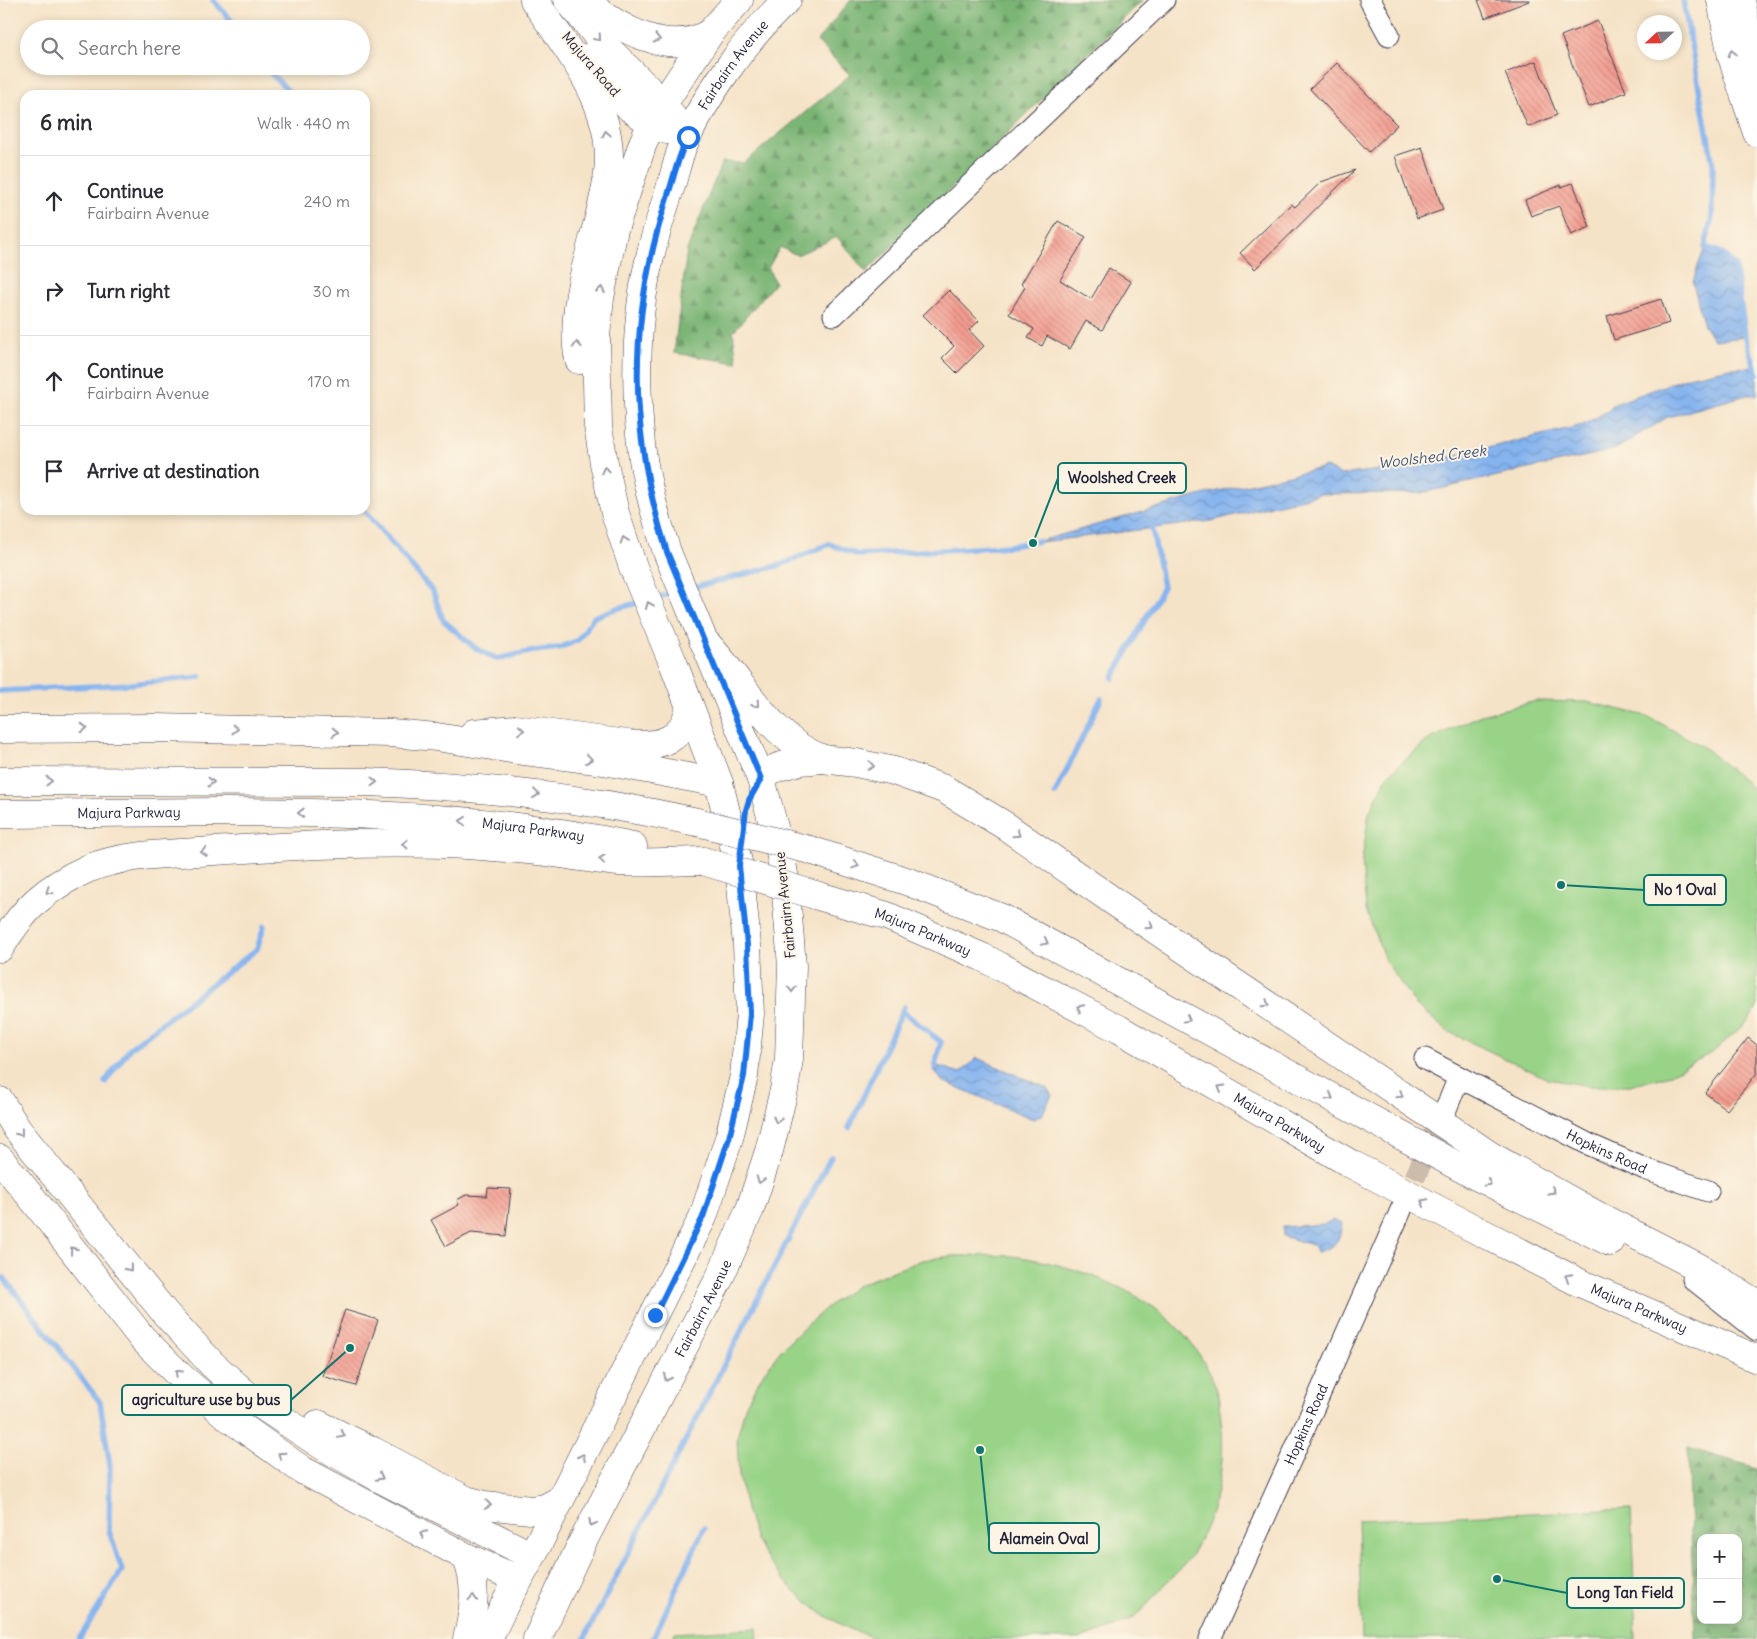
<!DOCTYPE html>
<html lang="en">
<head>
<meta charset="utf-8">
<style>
  body { margin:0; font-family:Delius,sans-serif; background:#f2f2f3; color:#2b2b33 }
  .controls { position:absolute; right:15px; bottom:15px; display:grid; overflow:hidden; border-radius:10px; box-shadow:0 2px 8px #0003 }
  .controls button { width:45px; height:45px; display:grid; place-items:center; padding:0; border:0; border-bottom:1px solid #e1e1e2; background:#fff; color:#2b2b33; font:25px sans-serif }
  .compass { position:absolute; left:1637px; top:15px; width:45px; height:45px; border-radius:50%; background:#fff; box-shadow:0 2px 8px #0003; rotate:248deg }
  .stop { position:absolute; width:15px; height:15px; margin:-11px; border:4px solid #1a73e8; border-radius:50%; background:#fff }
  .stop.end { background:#1a73e8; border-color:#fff; box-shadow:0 1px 5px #0008 }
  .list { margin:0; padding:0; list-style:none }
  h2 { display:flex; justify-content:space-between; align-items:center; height:65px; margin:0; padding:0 20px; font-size:21px }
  h2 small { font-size:16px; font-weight:400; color:#7c7c81 }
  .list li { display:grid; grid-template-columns:32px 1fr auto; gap:15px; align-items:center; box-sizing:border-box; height:90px; padding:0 20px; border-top:1px solid #e1e1e2 }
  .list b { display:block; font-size:19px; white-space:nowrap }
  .list p { margin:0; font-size:16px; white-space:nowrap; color:#7c7c81 }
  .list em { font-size:16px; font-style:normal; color:#7c7c81 }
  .icon { flex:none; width:28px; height:28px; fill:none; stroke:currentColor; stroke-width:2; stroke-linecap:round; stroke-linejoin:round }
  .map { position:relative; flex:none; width:1757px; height:1639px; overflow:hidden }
  .search { position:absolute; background:#fff; box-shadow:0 2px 8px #0003; left:20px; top:20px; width:350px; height:55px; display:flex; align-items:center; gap:12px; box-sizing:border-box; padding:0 18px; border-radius:28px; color:#7c7c81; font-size:19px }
  .panel { position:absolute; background:#fff; box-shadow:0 2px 8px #0003; left:20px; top:90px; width:350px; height:425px; border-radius:15px }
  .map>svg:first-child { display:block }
  .forest { fill:url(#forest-firs); stroke:#4e6c58; fill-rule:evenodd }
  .park { fill:#98d387; stroke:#5d7a61 }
  .water { fill:url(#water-waves); stroke:#546b95 }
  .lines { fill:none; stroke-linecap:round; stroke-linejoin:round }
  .stream { stroke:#85b4ef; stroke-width:5.5 }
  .building { fill:url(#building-back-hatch) }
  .minor-tunnel { stroke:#cbbcac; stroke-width:21; stroke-dasharray:21 11; stroke-linecap:butt }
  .minor-casing { stroke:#423f50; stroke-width:23 }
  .major-casing { stroke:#423f50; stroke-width:29 }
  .highway-casing { stroke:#423f50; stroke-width:29 }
  .minor { stroke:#fff; stroke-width:21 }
  .major { stroke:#fff; stroke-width:28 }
  .highway { stroke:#fff; stroke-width:28 }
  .highway-bridge-casing { stroke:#423f50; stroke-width:29; stroke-linecap:butt }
  .highway-bridge { stroke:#fff; stroke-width:28 }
  .oneway { stroke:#9c9ca7 }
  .route { stroke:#1a73e8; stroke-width:6 }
  .labels { text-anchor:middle; stroke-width:4; stroke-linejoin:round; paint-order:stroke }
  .street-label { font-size:14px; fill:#22223b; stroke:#fcf5e5 }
  .water-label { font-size:15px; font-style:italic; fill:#45557a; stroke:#fcf5e5 }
  .leader { fill:none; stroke:#0f766e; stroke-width:2 }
  .callout-dot { fill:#0f766e; stroke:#fcf5e5; stroke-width:2 }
  .callout { fill:#fcf5e5; stroke:#0f766e; stroke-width:2 }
  .callout-label { font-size:15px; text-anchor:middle; font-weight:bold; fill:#22223b }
</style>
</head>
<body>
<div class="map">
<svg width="1757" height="1639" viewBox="0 0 1757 1639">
  <defs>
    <pattern id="forest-firs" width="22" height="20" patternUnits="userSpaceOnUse" patternTransform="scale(1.25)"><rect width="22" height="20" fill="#7ab574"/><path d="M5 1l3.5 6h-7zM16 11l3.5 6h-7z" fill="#649360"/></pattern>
    <pattern id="water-waves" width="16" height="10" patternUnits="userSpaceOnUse" patternTransform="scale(1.25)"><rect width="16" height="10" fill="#85b4ef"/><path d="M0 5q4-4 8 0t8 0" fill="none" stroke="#6c92c3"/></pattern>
    <pattern id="building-back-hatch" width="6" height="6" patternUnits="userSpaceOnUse" patternTransform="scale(1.25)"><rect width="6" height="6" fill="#f49c8f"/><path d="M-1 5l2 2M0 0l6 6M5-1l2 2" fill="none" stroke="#c57f76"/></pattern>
  </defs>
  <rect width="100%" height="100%" fill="#fcf5e5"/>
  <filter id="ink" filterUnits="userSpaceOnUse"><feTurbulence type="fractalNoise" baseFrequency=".02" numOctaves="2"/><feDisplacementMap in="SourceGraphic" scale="10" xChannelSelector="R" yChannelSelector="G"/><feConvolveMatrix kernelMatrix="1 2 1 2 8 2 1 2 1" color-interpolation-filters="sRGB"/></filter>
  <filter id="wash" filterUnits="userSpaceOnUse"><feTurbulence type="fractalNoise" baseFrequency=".0096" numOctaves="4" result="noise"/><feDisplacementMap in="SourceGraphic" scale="20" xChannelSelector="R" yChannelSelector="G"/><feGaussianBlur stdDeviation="1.12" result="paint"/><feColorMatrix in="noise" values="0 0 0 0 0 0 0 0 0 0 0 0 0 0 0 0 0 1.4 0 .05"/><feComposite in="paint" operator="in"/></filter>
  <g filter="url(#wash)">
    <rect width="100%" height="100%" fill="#f5e3c8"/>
    <g class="forest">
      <path d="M851,0H1143L866,272L837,237L797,255L780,247L768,268L775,283L733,332L737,363L674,353L687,250L722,162L744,163L850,75L817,41Z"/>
      <path d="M1688,1448L1757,1468V1639H1695ZM1701,1538H1738V1620H1701Z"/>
    </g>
    <g class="park">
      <path d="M1536,701L1587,702L1647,716L1702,746L1745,781L1757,795V1008L1748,1021L1713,1052L1667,1076L1630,1086H1589L1548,1079L1447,1031L1415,1004L1385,960L1366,910L1362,860L1369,813L1388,775L1428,740L1481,715Z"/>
      <path d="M952,1256C974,1256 997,1254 1020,1257C1066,1264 1119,1282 1156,1309C1183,1329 1206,1359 1217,1390C1219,1397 1219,1405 1220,1412C1228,1463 1217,1509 1192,1554C1185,1566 1171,1577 1162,1588C1154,1597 1145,1608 1136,1615C1122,1626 1097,1633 1080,1639H877L850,1629L822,1614L794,1591L769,1562L756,1540L746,1509L739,1475L737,1438L746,1404L764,1372L782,1349L808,1324L832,1303L860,1284L922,1260Z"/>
      <path d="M1631,1509L1636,1639H1362L1358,1520Z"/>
      <path d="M757,1628L758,1639H675L674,1633Z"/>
    </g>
    <g class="water">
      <path d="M1705,248H1711L1735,265L1745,335L1735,338L1714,340L1704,326L1693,283L1698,266Z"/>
      <path d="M1757,367V395H1747L1668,417L1614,450L1421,493L1320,494L1211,521L1033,543L1209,493L1326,467L1341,475L1417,465L1583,425L1611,409L1612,405L1688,377L1730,368Z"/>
      <path d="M977,1058L1047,1088L1052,1095L1042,1115L1033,1119L942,1081L933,1068L935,1065L960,1073Z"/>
      <path d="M1333,1220L1342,1224C1339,1243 1335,1247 1317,1252L1315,1246L1283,1236V1227L1324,1224Z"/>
    </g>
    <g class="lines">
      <g class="stream">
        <path d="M213,0L239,29"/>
        <path d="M1683,0L1713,165L1712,217L1705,248C1717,247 1726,258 1735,265L1745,335L1757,374"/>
        <path d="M264,66L292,95"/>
        <path d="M364,510L433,592L443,620L475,648L497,659L533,651L559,648L578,640L594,617L615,609L641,602"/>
        <path d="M691,588L781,565L829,544L858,555L1010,546L1039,541"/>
        <path d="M655,598L677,592"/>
        <path d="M1113,678L1163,587L1151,522"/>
        <path d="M0,691L130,684L200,677"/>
        <path d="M1055,794L1101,699"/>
        <path d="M902,1011L941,1042L935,1065"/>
        <path d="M105,1082L130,1048L257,949L264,926"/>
        <path d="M849,1128L904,1007"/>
        <path d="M4,1278L100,1402L110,1465L109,1531L122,1570L79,1639"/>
        <path d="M584,1639C667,1478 747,1317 831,1157"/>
        <path d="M653,1639L704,1528"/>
      </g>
    </g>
    <g id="blocks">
      <g class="building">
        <path d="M1478,0H1529V1L1485,18Z"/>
        <path d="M1598,21L1626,92L1589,107L1561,36Z"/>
        <path d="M1536,61L1557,115L1528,127L1505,73Z"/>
        <path d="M1337,63L1397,125L1369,152L1310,89Z"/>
        <path d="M1422,147L1443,210L1417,219L1395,156Z"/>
        <path d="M1355,170L1255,269L1240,253L1291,204L1295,207L1321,182Z"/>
        <path d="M1573,183L1590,227L1571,235L1559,206L1531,216L1525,200L1561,185V187Z"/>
        <path d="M1058,221L1086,237L1060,280L1091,299L1109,268L1131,282L1102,330L1086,321L1070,349L1047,336L1042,346L1028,338L1034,329L1009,314L1025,287L1021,284Z"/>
        <path d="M949,290L979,321L969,330L984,346L957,373L942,358L954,346L923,315Z"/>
        <path d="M1661,299L1669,323L1614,340L1607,316Z"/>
        <path d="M1748,1038L1757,1045V1073L1727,1110L1705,1093Z"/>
        <path d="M488,1188L511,1189L506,1236L471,1233L446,1246L431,1220L459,1205L457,1200L466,1195L487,1196Z"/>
        <path d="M345,1310L378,1320L356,1386L322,1376Z"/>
      </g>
    </g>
  </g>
  <g filter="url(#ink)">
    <use href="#blocks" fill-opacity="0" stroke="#423f50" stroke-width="1"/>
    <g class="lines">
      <path class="minor-tunnel" d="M1402,1207L1445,1109"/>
      <g class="minor-casing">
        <g id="minor">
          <path d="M1370,0L1389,35"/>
          <path d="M834,315L1164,0"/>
          <path d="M1425,1059L1459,1077"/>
          <path id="s1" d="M1446,1109L1459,1077L1588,1144L1645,1169L1708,1191"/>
          <path d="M1693,1279L1757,1330"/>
          <path id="s2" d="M1210,1639L1294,1452L1401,1210"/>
        </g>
      </g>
      <g class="major-casing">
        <g id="major">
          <path d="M534,0C566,48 609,97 609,158C609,187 596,227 589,255C580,288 572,326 579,360"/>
          <path d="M568,0L609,50L663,104L673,118"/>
          <path d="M584,0C617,28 668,58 710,33"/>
          <path d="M1721,0L1732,57L1757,133"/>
          <path d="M1741,0L1756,82"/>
          <path d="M586,58L630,108L646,119L667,130"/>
          <path d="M488,1639L506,1602L532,1556L703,1217L729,1138L744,1076L750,1014L747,945L739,866L719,783L674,665L633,567L615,513L604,463L598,426L596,336L600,298L614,229L643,143L652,123L663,104L710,33L739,0"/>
          <path id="s3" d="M537,1639L582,1543L719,1279L750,1209L769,1151L784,1090L789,1059L792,966L785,880L779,846L761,779L667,552C655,514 643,474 640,434C635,376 636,314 650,257C655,235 662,213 669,192C674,177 677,162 682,148C703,99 747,37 787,0"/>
        </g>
      </g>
      <g class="highway-casing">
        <g id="highway">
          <path d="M703,640C743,679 768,739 823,759"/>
          <path d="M0,729L155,728L391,733L437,737L517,750L604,761L719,783"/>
          <path d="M474,733L515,729L634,745C664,746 682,739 690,708"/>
          <path d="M761,779L770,771L778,767L800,761L823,759L856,763L894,771L944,789L1004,825L1116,903L1491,1156L1600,1217L1700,1268L1757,1304"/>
          <path d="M0,781L367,782C479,786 588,798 697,822"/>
          <path id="s4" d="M0,814C211,813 425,802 633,846"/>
          <path d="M810,850L906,881L1002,918L1472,1174L1610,1242"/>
          <path id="s5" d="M815,895L887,916L982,957L1119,1029L1351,1164L1471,1227L1580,1283L1757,1359"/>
          <path d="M0,948C23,909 45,888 87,869C126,853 173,854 214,851C298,845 382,841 466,845C495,847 524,849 553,853C575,856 598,860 620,862C647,864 676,861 703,861"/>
          <path d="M0,1101L17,1129L165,1313L212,1364L249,1397L323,1446L381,1479L532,1556"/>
          <path d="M0,1159L32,1198L142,1338L181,1377L228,1417L302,1470L466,1557L519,1580"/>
          <path d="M318,1424L373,1451L466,1500L485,1505L531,1510L545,1508L560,1500"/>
          <path d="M466,1557C478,1583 474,1612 467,1639"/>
        </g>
      </g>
      <use href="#minor" class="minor"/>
      <use href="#major" class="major"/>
      <use href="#highway" class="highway"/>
      <g class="highway-bridge-casing">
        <g id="highway-bridge">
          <path d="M697,822L810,850"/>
          <path d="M703,861L815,895"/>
        </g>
      </g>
      <use href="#highway-bridge" class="highway-bridge"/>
    </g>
    <defs><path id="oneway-chevron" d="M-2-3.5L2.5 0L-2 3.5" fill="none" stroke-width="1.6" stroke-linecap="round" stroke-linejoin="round" transform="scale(1.25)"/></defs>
    <g class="oneway">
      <use href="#oneway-chevron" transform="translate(598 38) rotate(49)"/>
      <use href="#oneway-chevron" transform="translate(657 39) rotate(13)"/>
      <use href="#oneway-chevron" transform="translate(1732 53) rotate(-103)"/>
      <use href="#oneway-chevron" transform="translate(606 134) rotate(-101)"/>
      <use href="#oneway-chevron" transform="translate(601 290) rotate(-80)"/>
      <use href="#oneway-chevron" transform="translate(577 345) rotate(-94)"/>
      <use href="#oneway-chevron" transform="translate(605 470) rotate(-103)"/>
      <use href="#oneway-chevron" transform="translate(624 540) rotate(-109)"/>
      <use href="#oneway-chevron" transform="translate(649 605) rotate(-112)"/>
      <use href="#oneway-chevron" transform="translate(756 704) rotate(50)"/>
      <use href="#oneway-chevron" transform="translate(84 728)"/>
      <use href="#oneway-chevron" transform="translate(235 729) rotate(1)"/>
      <use href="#oneway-chevron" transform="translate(521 730) rotate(5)"/>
      <use href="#oneway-chevron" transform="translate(335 732) rotate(2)"/>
      <use href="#oneway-chevron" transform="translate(589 759) rotate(7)"/>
      <use href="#oneway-chevron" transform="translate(871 766) rotate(12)"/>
      <use href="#oneway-chevron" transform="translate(49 781)"/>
      <use href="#oneway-chevron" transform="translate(211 782)"/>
      <use href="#oneway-chevron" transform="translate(374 782) rotate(2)"/>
      <use href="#oneway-chevron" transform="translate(536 794) rotate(7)"/>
      <use href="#oneway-chevron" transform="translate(301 813) rotate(-179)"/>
      <use href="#oneway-chevron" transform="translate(463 821) rotate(-174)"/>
      <use href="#oneway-chevron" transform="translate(1017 834) rotate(35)"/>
      <use href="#oneway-chevron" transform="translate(405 844) rotate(-180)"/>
      <use href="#oneway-chevron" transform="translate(204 852) rotate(176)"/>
      <use href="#oneway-chevron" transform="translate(602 859) rotate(-173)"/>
      <use href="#oneway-chevron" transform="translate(856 865) rotate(18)"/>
      <use href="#oneway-chevron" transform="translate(49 891) rotate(145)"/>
      <use href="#oneway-chevron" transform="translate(1150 926) rotate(34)"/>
      <use href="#oneway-chevron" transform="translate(1045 942) rotate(29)"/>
      <use href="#oneway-chevron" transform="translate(792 989) rotate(90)"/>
      <use href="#oneway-chevron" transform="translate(1266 1004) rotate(34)"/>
      <use href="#oneway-chevron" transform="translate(1080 1008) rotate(-152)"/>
      <use href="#oneway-chevron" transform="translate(1187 1019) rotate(29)"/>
      <use href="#oneway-chevron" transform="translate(1221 1088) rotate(-150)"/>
      <use href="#oneway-chevron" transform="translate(1400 1095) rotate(34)"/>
      <use href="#oneway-chevron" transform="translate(1330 1097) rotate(29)"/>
      <use href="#oneway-chevron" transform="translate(777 1120) rotate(104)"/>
      <use href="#oneway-chevron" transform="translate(20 1133) rotate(52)"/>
      <use href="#oneway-chevron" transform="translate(760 1180) rotate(108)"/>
      <use href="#oneway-chevron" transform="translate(1488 1183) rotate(28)"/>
      <use href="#oneway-chevron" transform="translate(1552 1191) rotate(30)"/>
      <use href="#oneway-chevron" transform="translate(1424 1202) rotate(-152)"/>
      <use href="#oneway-chevron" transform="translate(73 1250) rotate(-128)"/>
      <use href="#oneway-chevron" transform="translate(129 1268) rotate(51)"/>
      <use href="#oneway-chevron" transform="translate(1568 1277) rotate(-153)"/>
      <use href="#oneway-chevron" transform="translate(178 1373) rotate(-136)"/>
      <use href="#oneway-chevron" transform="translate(667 1378) rotate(117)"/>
      <use href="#oneway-chevron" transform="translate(342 1435) rotate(26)"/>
      <use href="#oneway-chevron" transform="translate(281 1455) rotate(-145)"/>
      <use href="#oneway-chevron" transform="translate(582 1457) rotate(-63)"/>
      <use href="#oneway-chevron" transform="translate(380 1477) rotate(28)"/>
      <use href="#oneway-chevron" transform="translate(488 1505) rotate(9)"/>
      <use href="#oneway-chevron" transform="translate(592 1523) rotate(118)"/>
      <use href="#oneway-chevron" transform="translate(423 1534) rotate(-152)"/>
      <use href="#oneway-chevron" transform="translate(473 1598) rotate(-86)"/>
    </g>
  </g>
  <g class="lines" filter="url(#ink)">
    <path class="route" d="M655,1315L703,1217L729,1138L744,1076L750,1014L747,945L739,866L746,810L749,800L761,779L667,552C628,430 628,320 667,198C674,177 678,156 688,137"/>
  </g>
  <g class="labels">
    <g class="street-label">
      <text transform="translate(591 64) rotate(49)" y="5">Majura Road</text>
      <text dy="5" stroke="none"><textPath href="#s3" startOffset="1675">Fairbairn Avenue</textPath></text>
      <text dy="5" stroke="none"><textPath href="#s4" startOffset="129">Majura Parkway</textPath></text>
      <text dy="5" stroke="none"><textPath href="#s4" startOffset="534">Majura Parkway</textPath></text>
      <text transform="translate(785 905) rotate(-96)" y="5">Fairbairn Avenue</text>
      <text dy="5" stroke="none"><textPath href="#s5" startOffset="114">Majura Parkway</textPath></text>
      <text dy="5" stroke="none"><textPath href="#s5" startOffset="519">Majura Parkway</textPath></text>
      <text dy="5" stroke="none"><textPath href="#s1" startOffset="200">Hopkins Road</textPath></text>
      <text dy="5" stroke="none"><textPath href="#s3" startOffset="370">Fairbairn Avenue</textPath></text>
      <text dy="5" stroke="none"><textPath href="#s5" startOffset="924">Majura Parkway</textPath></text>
      <text dy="5" stroke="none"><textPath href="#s2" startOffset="235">Hopkins Road</textPath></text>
    </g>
    <g class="water-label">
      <text transform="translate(1432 457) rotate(-7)" y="5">Woolshed Creek</text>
    </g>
  </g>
  <path class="leader" d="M1033 543L1058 478M1561 885L1644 890M350 1348L291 1400M980 1450L989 1538M1497 1579L1567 1593"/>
  <g class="callout-dot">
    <circle cx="1033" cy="543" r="5"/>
    <circle cx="1561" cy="885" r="5"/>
    <circle cx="350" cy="1348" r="5"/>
    <circle cx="980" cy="1450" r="5"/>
    <circle cx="1497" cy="1579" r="5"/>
  </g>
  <g class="callout">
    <rect x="1058" y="463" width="128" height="30" rx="5"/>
    <rect x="1644" y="875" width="82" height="30" rx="5"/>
    <rect x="122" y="1385" width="169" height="30" rx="5"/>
    <rect x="989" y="1523" width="110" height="30" rx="5"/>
    <rect x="1567" y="1578" width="117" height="30" rx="5"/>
  </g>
  <g class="callout-label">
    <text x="1122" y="483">Woolshed Creek</text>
    <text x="1685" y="895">No 1 Oval</text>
    <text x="206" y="1405">agriculture use by bus</text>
    <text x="1044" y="1544">Alamein Oval</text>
    <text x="1625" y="1598">Long Tan Field</text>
  </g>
</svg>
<div class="controls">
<button>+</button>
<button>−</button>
</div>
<svg class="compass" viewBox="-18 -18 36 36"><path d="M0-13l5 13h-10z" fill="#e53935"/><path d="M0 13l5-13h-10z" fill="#7c7c81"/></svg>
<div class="stop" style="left:688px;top:137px"></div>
<div class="stop end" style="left:655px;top:1315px"></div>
<div class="search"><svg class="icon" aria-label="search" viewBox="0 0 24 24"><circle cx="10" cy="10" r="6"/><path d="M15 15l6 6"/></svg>Search here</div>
<section class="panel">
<h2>6 min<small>Walk · 440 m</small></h2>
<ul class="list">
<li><svg class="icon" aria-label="ahead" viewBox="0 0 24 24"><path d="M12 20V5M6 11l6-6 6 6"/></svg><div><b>Continue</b><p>Fairbairn Avenue</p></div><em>240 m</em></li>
<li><svg class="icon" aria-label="right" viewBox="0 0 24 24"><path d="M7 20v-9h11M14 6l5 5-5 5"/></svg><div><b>Turn right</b></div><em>30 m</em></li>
<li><svg class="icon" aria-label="ahead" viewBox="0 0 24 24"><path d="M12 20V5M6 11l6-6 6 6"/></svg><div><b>Continue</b><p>Fairbairn Avenue</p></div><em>170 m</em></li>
<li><svg class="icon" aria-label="arrive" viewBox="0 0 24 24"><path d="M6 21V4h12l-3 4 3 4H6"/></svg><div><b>Arrive at destination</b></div></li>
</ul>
</section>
</div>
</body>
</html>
